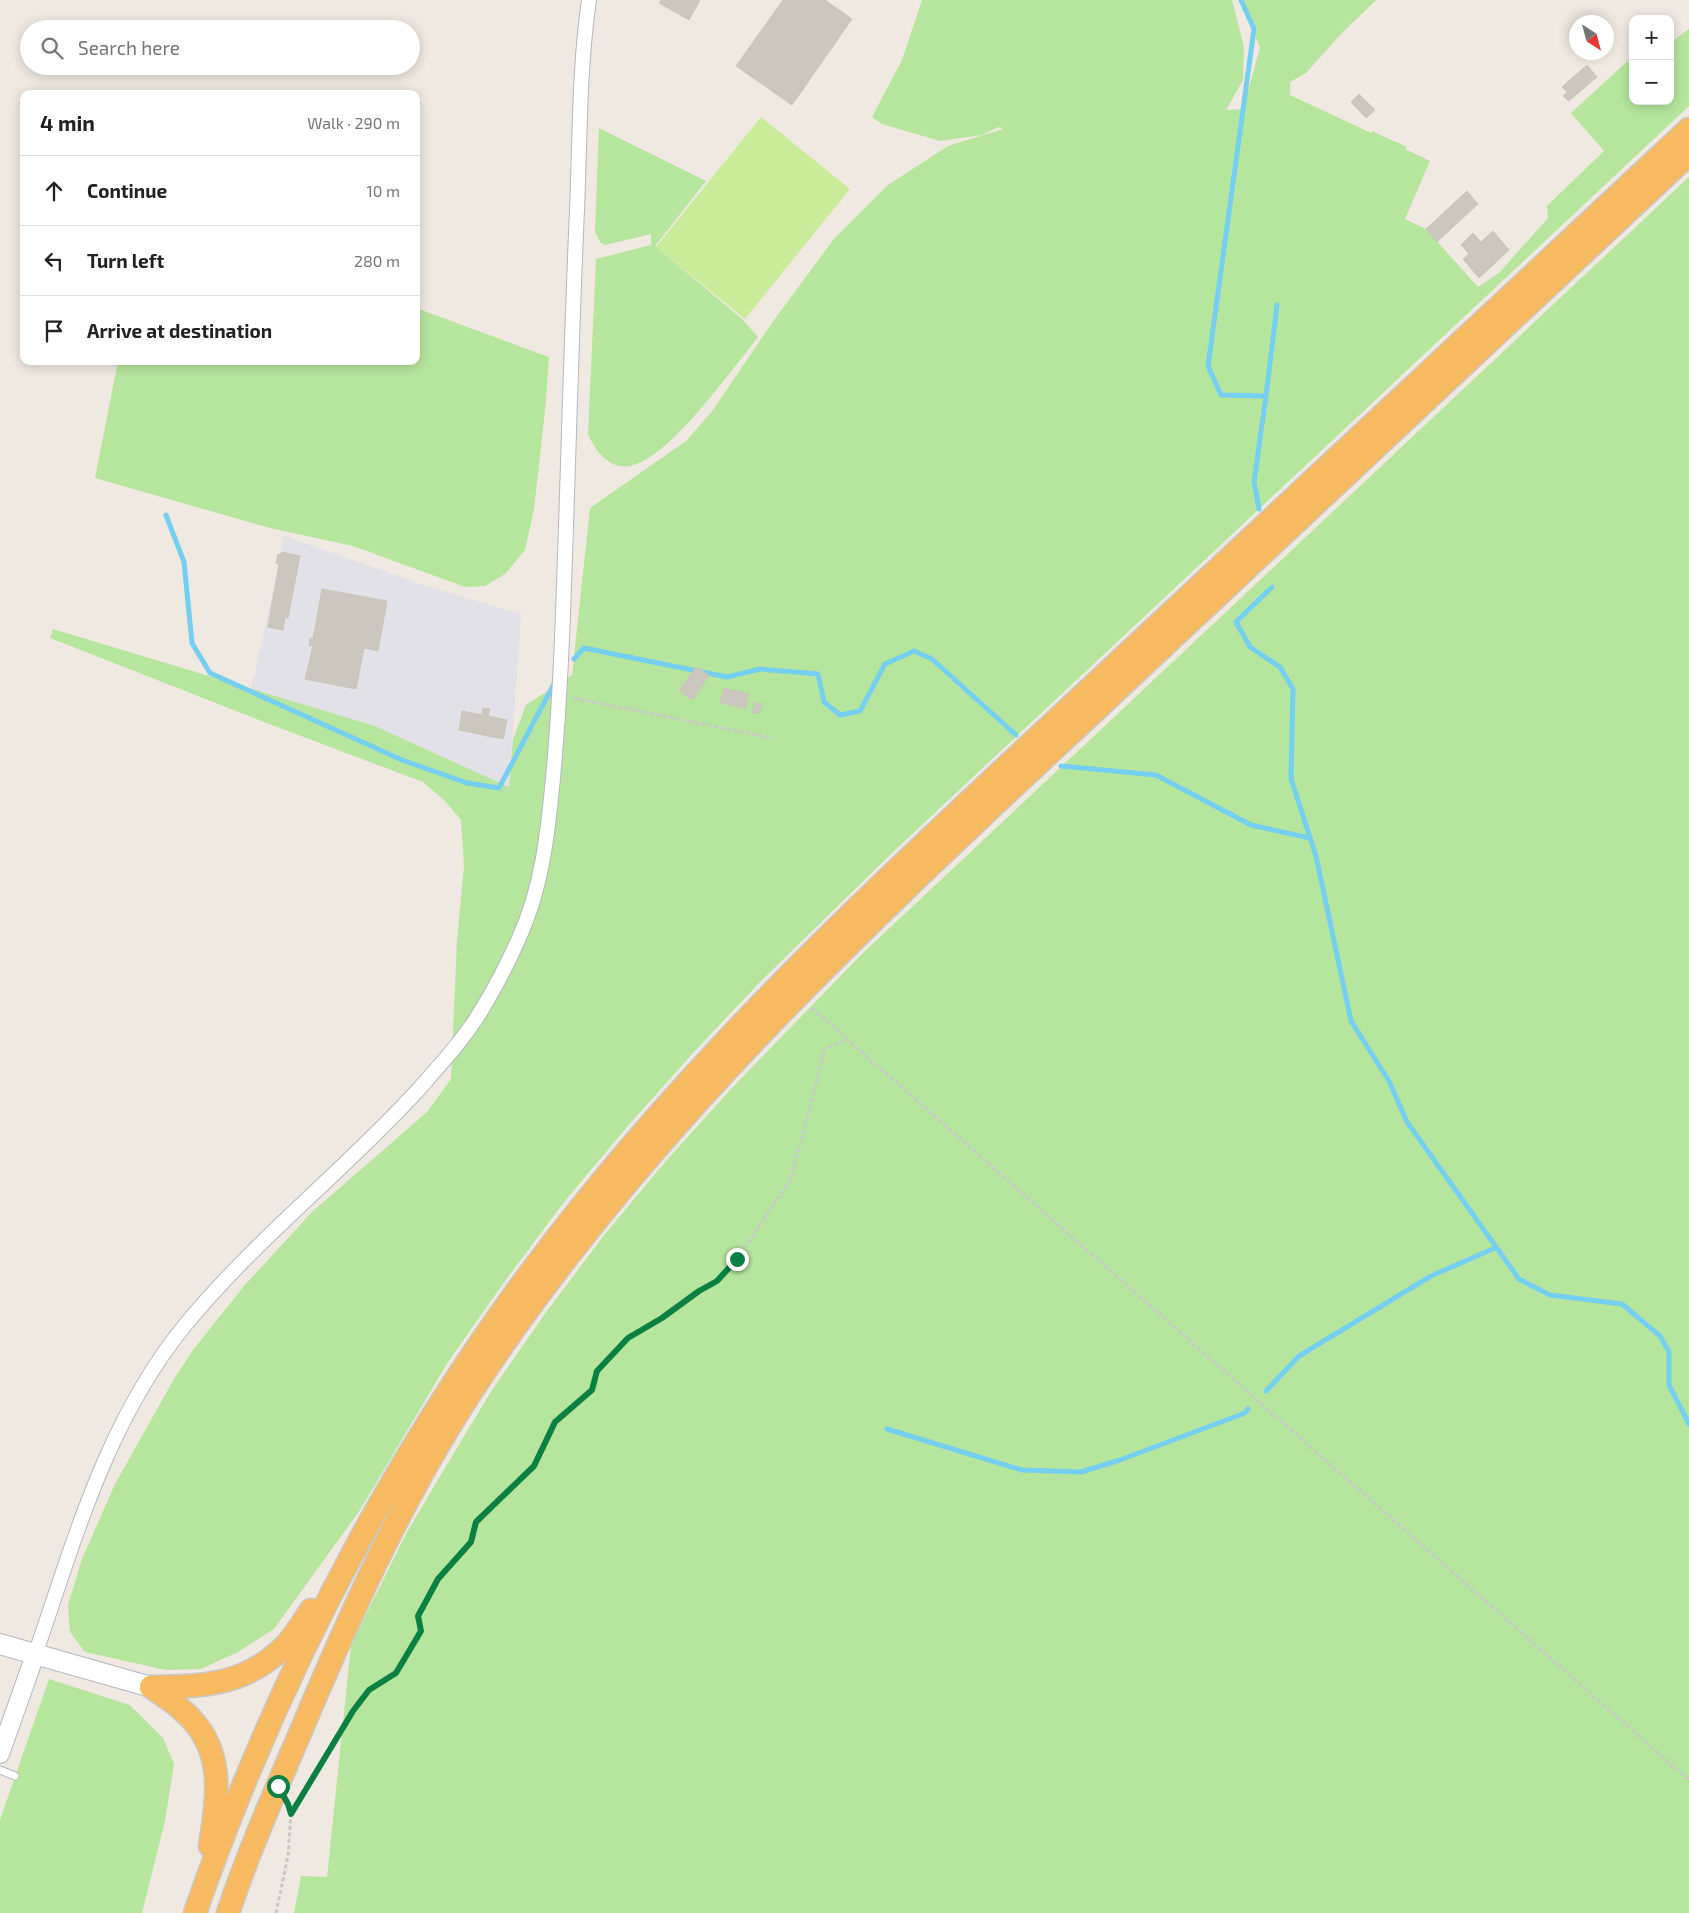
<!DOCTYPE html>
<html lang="en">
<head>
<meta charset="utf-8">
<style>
  body { margin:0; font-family:"Exo 2",sans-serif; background:#f2f2f2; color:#222 }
  .controls { position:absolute; right:15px; top:15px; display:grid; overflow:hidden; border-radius:10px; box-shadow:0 2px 12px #0003 }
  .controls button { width:45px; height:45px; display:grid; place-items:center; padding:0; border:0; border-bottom:1px solid #e0e0e0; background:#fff; color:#222; font:25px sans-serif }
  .compass { position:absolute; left:1569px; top:15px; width:45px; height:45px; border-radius:50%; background:#fff; box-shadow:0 2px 12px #0003; rotate:144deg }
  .stop { position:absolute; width:15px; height:15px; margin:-11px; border:4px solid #0b8043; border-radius:50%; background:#fff }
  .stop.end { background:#0b8043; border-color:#fff; box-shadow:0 1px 5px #0008 }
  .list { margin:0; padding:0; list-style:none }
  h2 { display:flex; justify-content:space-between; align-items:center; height:65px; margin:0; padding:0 20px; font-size:21px }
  h2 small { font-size:16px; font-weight:400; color:#767676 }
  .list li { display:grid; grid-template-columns:32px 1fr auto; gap:15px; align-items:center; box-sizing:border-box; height:70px; padding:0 20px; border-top:1px solid #e0e0e0 }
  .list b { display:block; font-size:19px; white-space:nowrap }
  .list em { font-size:16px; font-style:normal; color:#767676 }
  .icon { flex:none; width:28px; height:28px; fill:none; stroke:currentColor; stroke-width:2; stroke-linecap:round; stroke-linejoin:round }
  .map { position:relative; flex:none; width:1689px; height:1913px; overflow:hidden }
  .search { position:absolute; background:#fff; box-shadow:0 2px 12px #0003; left:20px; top:20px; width:400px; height:55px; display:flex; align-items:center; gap:12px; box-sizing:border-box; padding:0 18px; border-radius:28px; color:#767676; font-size:19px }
  .panel { position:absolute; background:#fff; box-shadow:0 2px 12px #0003; left:20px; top:90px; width:400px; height:275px; border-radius:10px }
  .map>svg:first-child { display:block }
  .industrial { fill:#e3e1e8 }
  .green { fill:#b6e59e }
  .pitch { fill:#c9ec9a }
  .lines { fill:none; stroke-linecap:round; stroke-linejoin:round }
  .stream { stroke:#75cff0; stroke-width:5 }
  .building { fill:#cbc7bf; stroke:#cbc5ba }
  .service-casing { stroke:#b4b7c1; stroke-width:9 }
  .minor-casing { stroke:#b4b7c1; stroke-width:16 }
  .tertiary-casing { stroke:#b4b7c1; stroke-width:20 }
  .secondary-casing { stroke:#b4b7c1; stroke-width:22 }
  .trunk-casing { stroke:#c9c9c9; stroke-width:25 }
  .path { stroke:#c9c9c9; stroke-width:3; stroke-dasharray:4 2.5; stroke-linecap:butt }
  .service { stroke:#fff; stroke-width:7 }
  .minor { stroke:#fff; stroke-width:14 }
  .tertiary { stroke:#fff; stroke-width:18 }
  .secondary { stroke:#fff; stroke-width:20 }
  .trunk { stroke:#f8ba60; stroke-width:22 }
  .route { stroke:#0b8043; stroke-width:6 }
</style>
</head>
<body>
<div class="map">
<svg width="1689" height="1913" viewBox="0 0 1689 1913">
  <rect width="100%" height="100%" fill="#efe9e1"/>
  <path class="industrial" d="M284,536L430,587L521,614L509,787L375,726L251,689L279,564L276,563L278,554H281Z"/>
  <g class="green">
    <path d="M922,0H1232L1244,47L1243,80L1226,110L1243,109L1260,48L1241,0H1376L1340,35L1306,73L1290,82V95L1371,133L1372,131L1407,147L1405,149L1430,161L1405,219L1426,229L1478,287L1500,272L1548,218L1547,206L1604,151L1571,113L1633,56V101H1670V43L1689,29V106L892,853L757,985L692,1054L627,1127L564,1202L505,1281L448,1362L360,1510L274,1629L238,1652L201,1669L166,1670L85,1652L70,1632L68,1605L82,1559L115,1484L174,1379L193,1350L245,1285L312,1212L427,1112L451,1079L457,940L464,866L461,820L445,801L423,782L264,722L50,638L53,629L375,726L509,787L513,739L526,705L572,675L590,508L686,441L713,410L774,320L834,239L888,185L948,146L1003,129L999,127L982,135L940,141L882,124L872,117L902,60Z"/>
    <path d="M599,128L706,181L655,246L742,319L758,337C732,369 669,459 630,466C609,470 595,450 588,434L596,259L651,245V234L605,245L600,242L595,231Z"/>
    <path d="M1689,177V1913H294L301,1876L327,1877L351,1645L406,1534L442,1473L492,1390L547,1311L605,1234L666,1161L731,1089L861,955Z"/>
    <path d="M416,308L549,357L545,411L534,509L525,550L505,574L485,586L465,587L353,546L270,528L95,478L118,361H416Z"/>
    <path d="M49,1679L130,1705L163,1738L174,1764L165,1821L142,1913H0V1820Z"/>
  </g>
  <path class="pitch" d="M761,117L850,189L745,319L656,247Z"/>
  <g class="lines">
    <g class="stream">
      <path d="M1241,0L1254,29L1208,366L1221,395L1266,396L1254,482L1259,509"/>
      <path d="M1266,396L1277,305"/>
      <path d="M166,515L184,562L192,643L210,673L402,760L467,783L499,788L555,682"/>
      <path d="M1272,587L1236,622L1250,647L1280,667L1293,689L1291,779L1316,856L1351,1021L1389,1081L1407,1122L1519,1279L1550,1295L1622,1304L1660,1336L1669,1352V1385L1689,1424"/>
      <path d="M574,659L584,648L727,677L760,669L818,674L824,702L840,715L860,711L885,664L914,651L932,659L1016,735"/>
      <path d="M1061,766L1156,775L1251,825L1310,838"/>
      <path d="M1266,1391L1299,1356L1431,1276L1495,1248"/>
      <path d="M887,1429L1022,1470L1081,1472L1120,1460L1245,1413L1248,1409"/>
    </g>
  </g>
  <g class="building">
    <path d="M661,0H700L689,20L659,3Z"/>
    <path d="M783,0H825L852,19L792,105L736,66Z"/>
    <path d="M1587,65L1597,77L1569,101L1563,96L1567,92L1562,87Z"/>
    <path d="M1359,94L1375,110L1366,118L1351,102Z"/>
    <path d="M1467,191L1478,204L1437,242L1426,229Z"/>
    <path d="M1493,231L1509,250L1479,278L1463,259L1469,254L1461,245L1473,233L1481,242Z"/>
    <path d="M281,552L300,556L288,618L285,617L283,630L268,627L279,564L276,563L278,554L281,555Z"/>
    <path d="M322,589L387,601L378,651L364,648L356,689L305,679L313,646L309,645L310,638L313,639Z"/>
    <path d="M696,667L709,675L693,700L679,691Z"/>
    <path d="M724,688L749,694L745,709L720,703Z"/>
    <path d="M755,702L762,704L759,714L752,712Z"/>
    <path d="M483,708L490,709L488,716L507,720L503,739L459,730L462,711L482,715Z"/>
  </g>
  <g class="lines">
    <g class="service-casing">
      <path id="service" d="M0,1770L15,1776"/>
    </g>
    <g class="minor-casing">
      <path id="minor" d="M35,1655C75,1539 107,1420 186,1324C256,1239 344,1171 418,1090C440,1065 464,1039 481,1011C495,988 508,963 519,938C542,888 548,832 553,778C558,723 561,668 563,613C568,479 571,344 577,210C580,140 579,69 589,0"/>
    </g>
    <g class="tertiary-casing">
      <path id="tertiary" d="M0,1754L35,1655"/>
    </g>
    <g class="secondary-casing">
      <path id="secondary" d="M0,1644L151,1687"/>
    </g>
    <g class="trunk-casing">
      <g id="trunk">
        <path d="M151,1687C204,1687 246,1685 286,1645C295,1635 303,1622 311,1610"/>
        <path d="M151,1687C161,1694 173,1701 182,1710C226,1747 218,1795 210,1846"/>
        <path d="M195,1913C284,1657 415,1412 586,1201C747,1001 940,829 1127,654C1315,479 1502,304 1689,129"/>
        <path d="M228,1913C250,1847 279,1783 306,1719C356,1601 409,1484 481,1377C648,1126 867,924 1086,719C1287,531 1488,342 1689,154"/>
      </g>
    </g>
    <g class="path">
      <path d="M574,698L772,738"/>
      <path d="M812,1008L1689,1780"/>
      <path d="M291,1814L353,1711L369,1690L396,1673L421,1631L418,1616L439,1579L471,1542L476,1522L534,1466L555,1422L592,1390L597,1371L627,1338L662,1318L699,1291L717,1281L737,1259L791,1179L825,1049L847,1040"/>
      <path d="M276,1913L288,1856L291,1813"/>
    </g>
    <use href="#service" class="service"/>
    <use href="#minor" class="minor"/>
    <use href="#tertiary" class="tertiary"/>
    <use href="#secondary" class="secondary"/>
    <use href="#trunk" class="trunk"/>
  </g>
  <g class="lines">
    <path class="route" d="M278,1786L288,1804L291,1814L353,1711L369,1690L396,1673L421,1631L418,1616L438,1579L471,1542L476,1522L534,1466L555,1422L592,1390L597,1371L628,1338L662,1318L699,1291L717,1281L737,1259"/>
  </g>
</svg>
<div class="controls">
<button>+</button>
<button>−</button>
</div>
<svg class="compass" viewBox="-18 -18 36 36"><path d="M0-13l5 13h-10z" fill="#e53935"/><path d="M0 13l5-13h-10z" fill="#767676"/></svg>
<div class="stop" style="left:278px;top:1786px"></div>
<div class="stop end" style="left:737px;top:1259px"></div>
<div class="search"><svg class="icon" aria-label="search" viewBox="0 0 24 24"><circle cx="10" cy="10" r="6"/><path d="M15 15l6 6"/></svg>Search here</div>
<section class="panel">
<h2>4 min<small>Walk · 290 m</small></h2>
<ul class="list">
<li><svg class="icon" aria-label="ahead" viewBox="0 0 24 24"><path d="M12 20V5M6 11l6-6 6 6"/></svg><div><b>Continue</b></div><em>10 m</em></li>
<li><svg class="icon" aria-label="left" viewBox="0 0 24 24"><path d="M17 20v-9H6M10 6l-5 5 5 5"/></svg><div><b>Turn left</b></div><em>280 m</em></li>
<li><svg class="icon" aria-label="arrive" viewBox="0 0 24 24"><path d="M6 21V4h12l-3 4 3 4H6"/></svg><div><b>Arrive at destination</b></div></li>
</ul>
</section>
</div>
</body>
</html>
